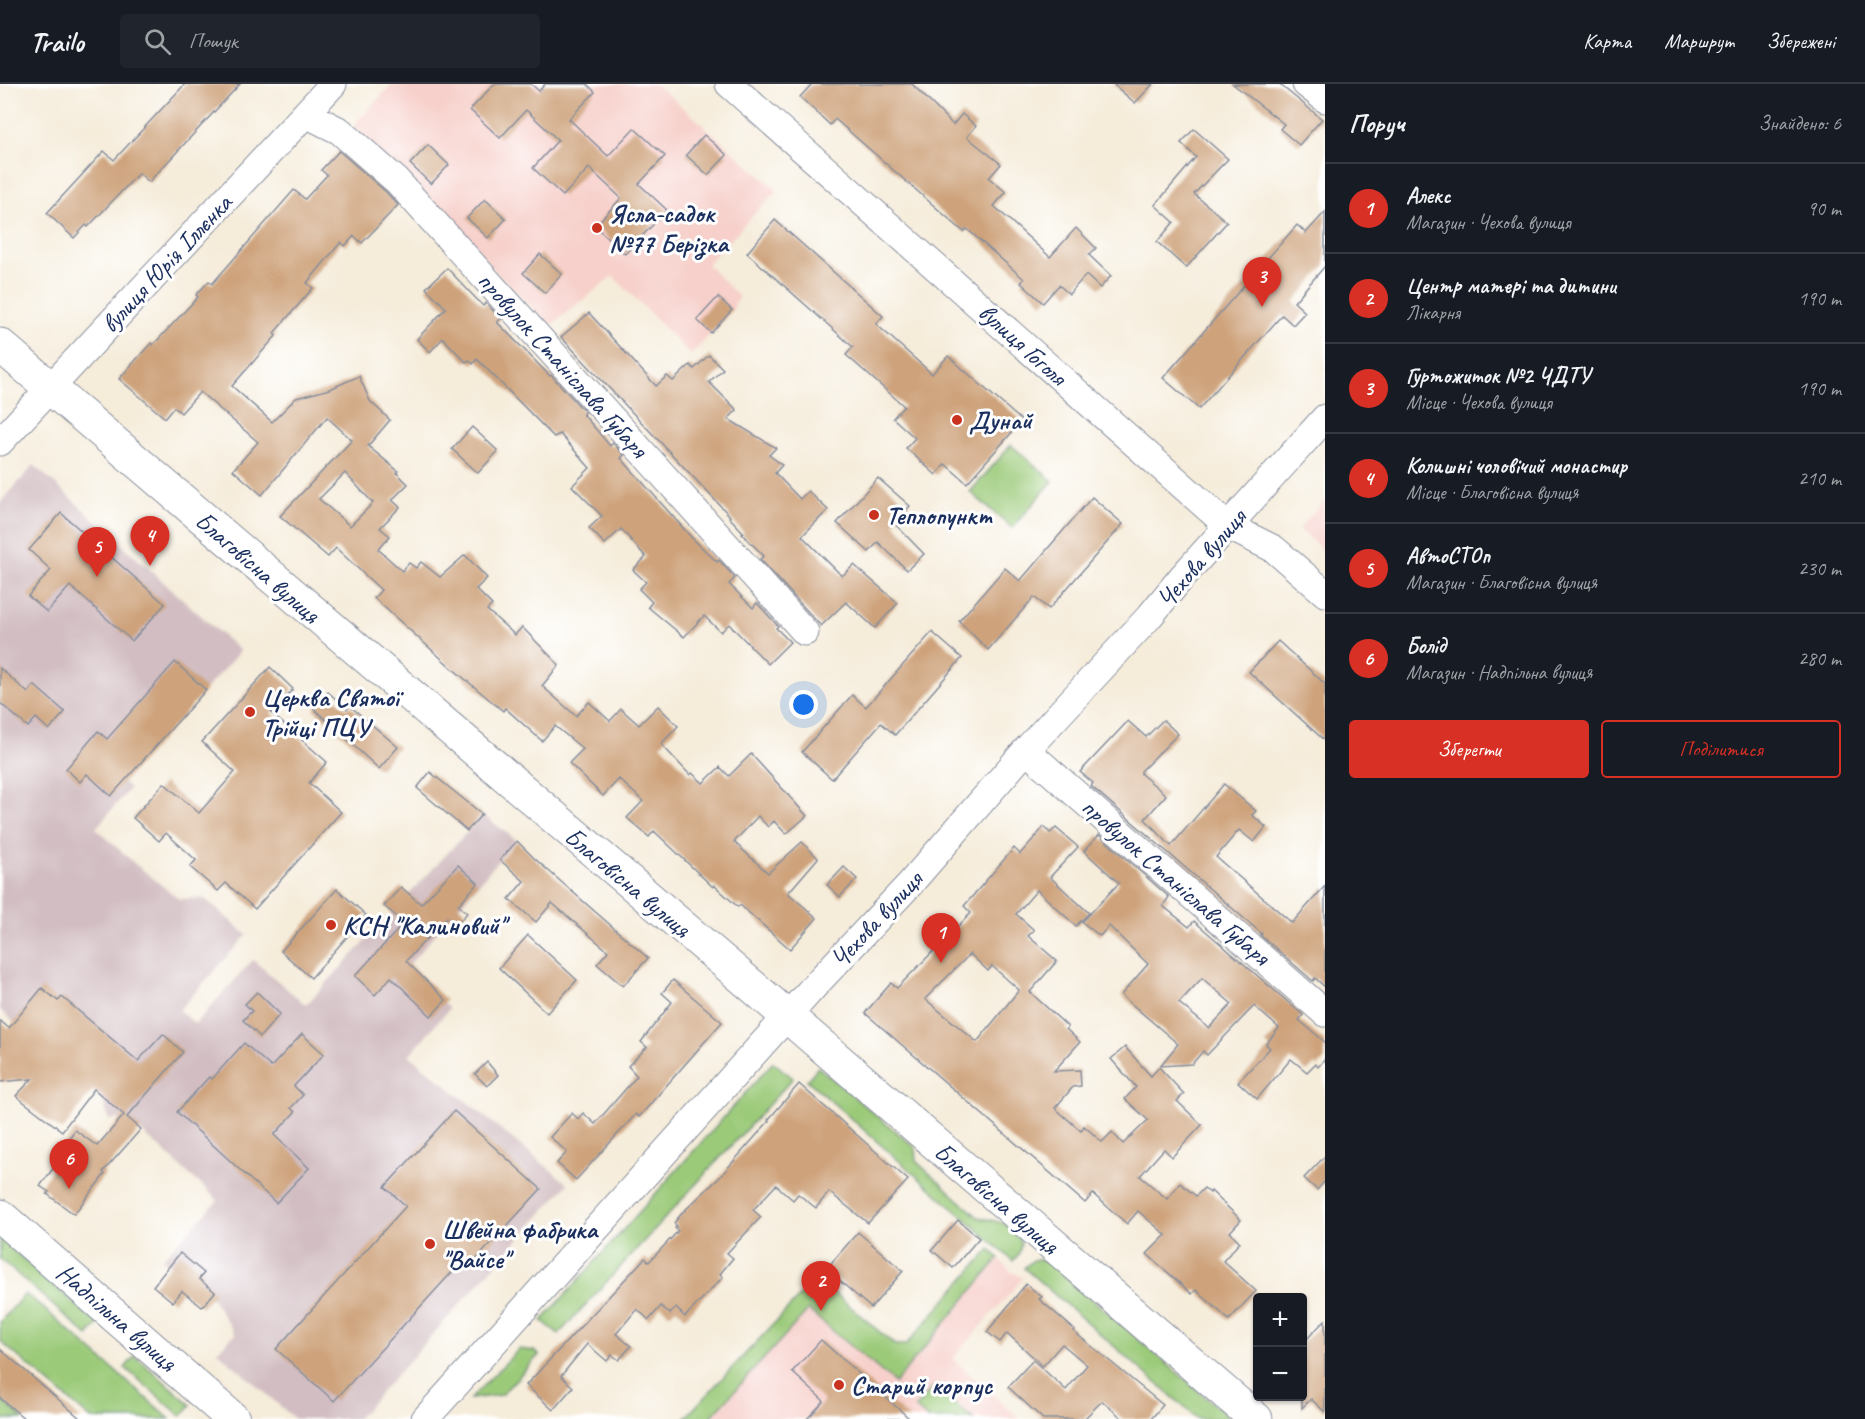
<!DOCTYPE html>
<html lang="uk">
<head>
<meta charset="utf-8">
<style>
  body { margin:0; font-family:Caveat,sans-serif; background:#20242c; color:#f1f3f6 }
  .controls { position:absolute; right:18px; bottom:18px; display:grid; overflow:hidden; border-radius:6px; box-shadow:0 2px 4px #0004 }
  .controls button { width:54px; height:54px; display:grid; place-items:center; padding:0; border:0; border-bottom:2px solid #363941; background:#171b24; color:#f1f3f6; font:30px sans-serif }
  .you { position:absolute; left:804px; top:621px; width:21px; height:21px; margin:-15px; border:4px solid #fff; border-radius:50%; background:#1a73e8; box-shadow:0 0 0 9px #1a73e833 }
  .badge { display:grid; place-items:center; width:39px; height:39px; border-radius:50%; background:#d93025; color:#fff; font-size:20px; font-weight:700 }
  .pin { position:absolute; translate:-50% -50px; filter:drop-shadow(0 2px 3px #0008) }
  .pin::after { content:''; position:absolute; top:32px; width:21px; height:18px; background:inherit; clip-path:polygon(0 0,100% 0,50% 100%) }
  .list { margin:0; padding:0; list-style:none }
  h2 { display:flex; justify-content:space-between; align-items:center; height:78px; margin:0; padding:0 24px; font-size:26px }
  h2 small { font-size:20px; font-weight:400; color:#9ea1a6 }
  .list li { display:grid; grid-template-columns:39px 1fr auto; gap:18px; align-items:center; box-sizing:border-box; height:90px; padding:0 24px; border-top:2px solid #363941 }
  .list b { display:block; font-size:22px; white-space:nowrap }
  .list p { margin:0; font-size:20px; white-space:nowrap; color:#9ea1a6 }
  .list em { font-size:20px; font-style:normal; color:#9ea1a6 }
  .actions { display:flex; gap:12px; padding:18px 24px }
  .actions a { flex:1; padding:14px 0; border:2px solid #d93025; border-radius:6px; text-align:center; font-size:21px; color:#d93025 }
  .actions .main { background:#d93025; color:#fff }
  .icon { flex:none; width:33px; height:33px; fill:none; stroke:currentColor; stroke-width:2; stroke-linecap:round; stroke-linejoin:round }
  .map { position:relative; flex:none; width:1325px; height:1335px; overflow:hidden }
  header { display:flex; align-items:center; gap:36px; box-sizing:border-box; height:84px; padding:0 30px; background:#171b24; border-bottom:2px solid #363941 }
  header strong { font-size:28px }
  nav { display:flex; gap:33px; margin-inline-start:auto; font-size:21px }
  .search { width:420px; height:54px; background:#20242c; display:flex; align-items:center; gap:15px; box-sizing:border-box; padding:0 21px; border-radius:6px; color:#9ea1a6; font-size:22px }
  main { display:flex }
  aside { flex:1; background:#171b24 }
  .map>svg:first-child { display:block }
  .built { fill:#f7d0cb }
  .industrial { fill:#d2bec2 }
  .green { fill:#9bca79; stroke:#5b7c6c; stroke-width:1.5 }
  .building { fill:#cea37c; fill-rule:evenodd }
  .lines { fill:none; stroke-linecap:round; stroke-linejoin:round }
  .minor-casing { stroke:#888e9c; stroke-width:29 }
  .major-casing { stroke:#888e9c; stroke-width:35 }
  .minor { stroke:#fff; stroke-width:27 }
  .major { stroke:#fff; stroke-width:33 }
  .poi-dot { fill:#c8321e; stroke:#fff; stroke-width:2 }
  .labels { text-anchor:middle; stroke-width:6; stroke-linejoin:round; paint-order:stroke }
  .poi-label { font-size:26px; font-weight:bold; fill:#1b2f5e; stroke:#fff; text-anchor:start }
  .street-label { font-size:26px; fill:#1b2f5e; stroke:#fff }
</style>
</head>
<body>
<header>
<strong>Trailo</strong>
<div class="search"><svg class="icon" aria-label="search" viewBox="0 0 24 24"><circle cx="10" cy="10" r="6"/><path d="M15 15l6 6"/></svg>Пошук</div>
<nav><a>Карта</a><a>Маршрут</a><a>Збережені</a></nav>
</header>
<main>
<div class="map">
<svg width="1325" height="1335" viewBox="0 0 1325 1335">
  <rect width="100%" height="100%" fill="#fff"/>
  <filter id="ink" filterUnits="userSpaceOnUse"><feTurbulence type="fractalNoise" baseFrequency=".0167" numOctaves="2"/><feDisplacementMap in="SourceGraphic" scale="12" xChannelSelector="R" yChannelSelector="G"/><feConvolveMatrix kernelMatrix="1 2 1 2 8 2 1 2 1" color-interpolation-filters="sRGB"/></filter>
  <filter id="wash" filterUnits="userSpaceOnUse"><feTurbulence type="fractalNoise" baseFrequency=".008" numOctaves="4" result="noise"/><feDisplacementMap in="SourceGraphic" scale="24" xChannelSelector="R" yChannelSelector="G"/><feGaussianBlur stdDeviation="1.35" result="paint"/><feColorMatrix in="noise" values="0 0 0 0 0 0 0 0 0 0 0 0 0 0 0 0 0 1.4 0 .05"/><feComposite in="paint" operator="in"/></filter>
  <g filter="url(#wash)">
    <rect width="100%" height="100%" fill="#f5ecda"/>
    <g class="built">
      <path d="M392,0H656L777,106L707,180L739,213L732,226L691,271L613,192L550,242L353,42Z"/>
      <path d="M1325,416V468L1299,445Z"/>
      <path d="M990,1165L1010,1187L1023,1194L953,1275L1020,1335H685L817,1194L895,1261H906Z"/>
    </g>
    <path class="industrial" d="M34,381L240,567L123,697L130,704L96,744L135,780L179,815L204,814L247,851L179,926L195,940L253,876L306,921L483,731L516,756L408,882L449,925L409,971L568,1100L357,1335H295L217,1267L235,1250L210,1211L162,1175L218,1116L126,1034L109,1036L101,1014L0,926V419Z"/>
    <g class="green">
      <path d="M1011,361L1053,397L1012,444L970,408Z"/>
      <path d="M773,978L793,994L559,1250L542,1237Z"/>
      <path d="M818,983L916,1064L917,1078L978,1133L1003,1139L1019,1153L1021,1160L1019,1170L1013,1177L807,996Z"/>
      <path d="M0,1155L98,1240L88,1252L0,1175Z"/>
      <path d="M990,1165L999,1174L895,1299L808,1226L709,1335H684L817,1194L895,1261H906Z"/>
      <path d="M1039,1175L1050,1179L1231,1335H1198L1024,1184L1033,1176Z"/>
      <path d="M25,1210L34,1216L170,1335H91L0,1257V1238Z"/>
      <path d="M519,1265L534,1267L539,1271L501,1311L470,1315Z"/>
      <path d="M135,1272L191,1321L181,1332L125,1284Z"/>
      <path d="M934,1302L973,1335H928L915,1324Z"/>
      <path d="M1,1316L23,1335H1Z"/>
    </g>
    <g id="blocks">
      <g class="building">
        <path d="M185,0H240L149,98L139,89L88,143L86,141L74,154L47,129L104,67L114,76Z"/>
        <path d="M494,0H531L539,7L545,0H587L595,8L569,35L608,72L634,44L665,72L639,100L667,126L625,170L595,142L621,114L589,84L563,112L533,84L558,56L526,26L500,54L470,26Z"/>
        <path d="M812,0H912L953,41L962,30L976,42L967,53L1001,80L989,94L1006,108L994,122L1050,173L1076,144L1096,164L1089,171L1111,192L1100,204L1086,191L1069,210L1059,201L1043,219L1021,199L1024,195L967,145L964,148L835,35L830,41L800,13Z"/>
        <path d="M1113,0H1153L1135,19Z"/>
        <path d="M1233,0H1279L1322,35L1299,61L1280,45L1284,40Z"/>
        <path d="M1194,45L1228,75L1194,110L1227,138L1186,184L1157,158L1174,138L1155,121L1196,73L1181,59Z"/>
        <path d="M704,51L727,71L708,91L686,71Z"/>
        <path d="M428,61L449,81L431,100L410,80Z"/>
        <path d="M339,67L386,108L398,121L362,159L354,152L345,162L341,158L307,199L313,204L274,249L276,252L232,302L272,338L296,314L330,305L359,292L370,317L390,336L368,362L398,387L397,389L408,400L392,416L400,423L380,444L390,452L378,465L402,487L409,479L416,484L421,478L440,493L465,471L487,494L476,505L492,521L487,526L515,551L522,543L559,581L542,602L576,632L589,618L610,637L621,625L639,641L658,622L678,642L661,660L690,691L692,689L703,699L720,683L729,692L751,670L807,732L786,750L774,737L768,743L758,732L734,758L768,789L802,758L818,774L788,809L817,834L790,865L740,821L738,823L714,801L713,803L654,747L649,753L627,734L643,717L619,695L603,712L569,679L583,665L555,642L542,657L505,624L503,627L453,585L374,514L381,506L336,464L328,473L280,432L352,356L327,333L262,411L233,386L258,358L200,308L181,329L174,323L165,334L119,295L151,259L153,261L198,213L196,211L209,197L212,200L294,106L305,115L327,91L321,86ZM345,389L373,419L350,442L319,415Z"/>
        <path d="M485,115L506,135L488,154L467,134Z"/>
        <path d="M1325,128V182L1294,218L1305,228L1293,241L1282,231L1199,325L1163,294L1297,141L1306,149Z"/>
        <path d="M775,136L883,232L876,240L932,290L948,272L1022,337L967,399L945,380L936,391L906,364L915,354L893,334L904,322L846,271L853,263L747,169Z"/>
        <path d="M540,170L562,190L545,209L523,189Z"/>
        <path d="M447,184L483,222L486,219L501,235L497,238L550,292L551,291L585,328L583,330L610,362L613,359L624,371L621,374L692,454L717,478L719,476L735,494L729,500L753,524L757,519L778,542L776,544L790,558L768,580L729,540L721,548L704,532L684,553L648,523L652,518L639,505L646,498L633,486L646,473L621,445L605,460L589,444L602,432L572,402L590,384L560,350L554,353L477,275L473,280L469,276L466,278L443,254L430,268L417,255L446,224L426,204Z"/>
        <path d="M718,213L732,226L711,249L697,236Z"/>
        <path d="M589,229L656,302L667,292L673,297L690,281L694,285L709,271L723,285L709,298L737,326L728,335L776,364L769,371L782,381L775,389L800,415L808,407L828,426L802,452L842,492L854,481L898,519L875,544L846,518L821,542L810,530L760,475L764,472L742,450L744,449L729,433L730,432L561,253Z"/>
        <path d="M472,343L498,367L478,389L452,365Z"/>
        <path d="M878,394L910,422L894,439L924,470L907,486L878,458L869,468L837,439Z"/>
        <path d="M1092,413L1123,440L1049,525L1034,513L988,566L959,537L1005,484L1020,497Z"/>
        <path d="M61,429L165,520L132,557L70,502L47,528L28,512L51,486L29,466Z"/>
        <path d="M932,548L962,574L895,651L881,639L832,695L802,668L852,611L866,623Z"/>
        <path d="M1278,557L1325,600V657L1249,588Z"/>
        <path d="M175,578L206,606L111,712L87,690L80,698L66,685L98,647L107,655Z"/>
        <path d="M270,583L293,605L271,629L327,678L309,699L341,728L255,825L226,799L218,807L190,783L196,776L166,749L159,757L133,734L164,699L199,729L235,688L202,658Z"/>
        <path d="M0,584L28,609L34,601L65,628L49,646L36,634L28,643L0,619Z"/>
        <path d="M328,608L347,625L350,622L398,663L379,685L314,625Z"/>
        <path d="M1163,636L1178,650L1141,687V690L1166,711L1145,735L1171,762L1224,700L1256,727L1252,731L1266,743L1254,758L1239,746L1216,773L1292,839L1325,802V903L1315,894L1313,897L1260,851L1262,850L1091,702L1093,699L1080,688L1128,637L1146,653Z"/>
        <path d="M430,688L482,730L467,747L417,704Z"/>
        <path d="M1044,743L1050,749L1056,744L1078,763L1050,793L1089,829L1076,842L1037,806L1016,830L1034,846L1028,852L1057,877L1030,908L1068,943L1066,945L1080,958L1054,987L1080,986L1081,1002L1073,1003L1055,1024L1081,1047L1084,1042L1102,1058L1112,1048L1123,1060L1148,1036L1125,1015L1136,1003L1111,975L1125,963L1151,992L1159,983L1184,1010L1177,1017L1202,1041L1172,1073L1164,1065L1140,1092L1167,1115L1180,1099L1196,1112L1204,1104L1210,1109L1211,1107L1241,1136L1230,1148L1240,1158L1223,1177L1256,1207L1229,1236L1196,1206L1192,1210L1147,1170L1166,1151L1138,1127L1127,1140L1093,1110L1085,1119L865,929L891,899L897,904L971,829L964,822L1014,764L1020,770ZM970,870L988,887L992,882L1019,906L977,958L925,915Z"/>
        <path d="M1099,751L1169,813L1163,822L1189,843L1194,837L1303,931L1299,936L1325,958V975L1318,983L1315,980L1307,988L1291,975L1257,1015L1238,998L1270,964L1266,960L1279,944L1254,922L1207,971L1203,967L1192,980L1160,982L1178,960L1121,911L1148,880L1109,842L1100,852L1082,838L1119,799L1084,767ZM1202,894L1232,920L1209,944L1179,919Z"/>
        <path d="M517,757L534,774L648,874L623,902L597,880L608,867L552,819L536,838L509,815L524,797L500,776Z"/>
        <path d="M458,781L478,799L458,821L467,829L456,841L447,833L406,877L446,916L431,932L391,893L375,911L355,892L404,839L384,822L401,803L421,820Z"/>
        <path d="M844,783L857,795L840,813L827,801Z"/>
        <path d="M337,805L366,831L311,894L281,867Z"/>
        <path d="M528,851L577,896L547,929L499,884Z"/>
        <path d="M673,896L722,938L639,1033L636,1030L576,1096L557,1079L567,1068L550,1053L572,1029L578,1035L583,1029L595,1040L637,992L628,982L647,963L641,958L672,918L662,909Z"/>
        <path d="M42,904L58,917L62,913L138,977L163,950L183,968L127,1033L141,1045L103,1088L105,1090L74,1130L47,1110L49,1108L40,1102L64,1070L59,1067L75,1046L97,1062L124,1031L94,1005L62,1047L16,1012L32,995L0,998V937L9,944Z"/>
        <path d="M257,908L280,930L260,953L243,936L252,927L245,920Z"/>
        <path d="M302,950L324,970L294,1002L303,1011L291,1024L295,1028L274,1051L309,1084L276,1119L177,1028L209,993L212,995L244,959L271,983Z"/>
        <path d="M487,978L498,991L487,1002L475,990Z"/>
        <path d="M799,1000L908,1096L868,1139L829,1108L816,1124L798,1110L793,1116L776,1101L753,1126L761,1133L727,1169L733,1174L720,1190L723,1193L685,1233L676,1224L670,1230L661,1222L649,1236L637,1225L616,1250L631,1262L619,1276L612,1271L607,1277L587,1260L561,1292L573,1303L553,1326L526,1301L645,1174L649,1178L678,1147L675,1144L677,1142L674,1139L683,1128L718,1095L769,1037L768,1036Z"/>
        <path d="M454,1027L541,1105L471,1181L464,1175L334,1317L276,1265L406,1122L385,1103Z"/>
        <path d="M1325,1072V1097L1317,1106L1304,1094Z"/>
        <path d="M958,1136L979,1154L953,1184L932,1166Z"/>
        <path d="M858,1148L903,1187L871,1224L826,1185Z"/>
        <path d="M180,1169L204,1189L199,1195L215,1208L202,1223L182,1207L173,1218L153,1202Z"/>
        <path d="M1026,1200L1042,1213L1039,1215L1075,1246L1073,1247L1163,1321L1151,1335H1123L1102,1317L1084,1335H1043L1008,1303L1033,1276L1066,1306L1087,1281L1062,1260L1043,1282L1007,1249L1000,1258L987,1248Z"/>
        <path d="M1325,1236V1328L1311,1315L1302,1324V1260Z"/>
        <path d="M821,1256L910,1335H807L824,1317L792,1288Z"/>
        <path d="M0,1265L81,1335H25L0,1314Z"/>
      </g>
    </g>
  </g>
  <g filter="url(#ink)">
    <use href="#blocks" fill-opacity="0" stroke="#888e9c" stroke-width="1.5"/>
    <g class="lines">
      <g class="minor-casing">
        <g id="minor">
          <path d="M729,0L1228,442L1274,465L1325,509"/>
          <path d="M1306,0L1325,15"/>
          <path d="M306,30L340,47L397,97L805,548"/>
          <path d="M0,358L333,0"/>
          <path d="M1026,666L1325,929"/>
          <path d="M425,1335L818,898L909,801L1026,666L1149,533L1182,493L1325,334"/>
        </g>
      </g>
      <g class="major-casing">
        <g id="major">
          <path d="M0,261L758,907L1256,1335"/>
          <path d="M0,1132L233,1335"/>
        </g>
      </g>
      <use href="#minor" class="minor"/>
      <use href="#major" class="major"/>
    </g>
  </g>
  <g class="poi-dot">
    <circle cx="597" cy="144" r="6"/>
    <circle cx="957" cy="336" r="6"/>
    <circle cx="874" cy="431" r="6"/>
    <circle cx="250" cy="628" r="6"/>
    <circle cx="331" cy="841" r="6"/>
    <circle cx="430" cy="1160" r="6"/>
    <circle cx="839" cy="1301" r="6"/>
  </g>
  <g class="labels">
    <g class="poi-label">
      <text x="609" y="138">Ясла-садок<tspan x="609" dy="30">№77 Берізка</tspan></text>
      <text x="969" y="345">Дунай</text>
      <text x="886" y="440">Теплопункт</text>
      <text x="262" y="622">Церква Святої<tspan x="262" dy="30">Трійці ПЦУ</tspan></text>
      <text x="343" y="850">КСН "Калиновий"</text>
      <text x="442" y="1154">Швейна фабрика<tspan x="442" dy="30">"Вайсе"</tspan></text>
      <text x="851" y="1310">Старий корпус</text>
    </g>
    <g class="street-label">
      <text transform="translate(166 179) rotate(-47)" y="9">вулиця Юрія Іллєнка</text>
      <text transform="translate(1023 260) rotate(42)" y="9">вулиця Гоголя</text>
      <text transform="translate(563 280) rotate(48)" y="9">провулок Станіслава Губаря</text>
      <text transform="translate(1201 474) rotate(-49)" y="9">Чехова вулиця</text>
      <text transform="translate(258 483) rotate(41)" y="9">Благовісна вулиця</text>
      <text transform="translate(1176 797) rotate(41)" y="9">провулок Станіслава Губаря</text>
      <text transform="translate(628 798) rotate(40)" y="9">Благовісна вулиця</text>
      <text transform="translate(876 835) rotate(-47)" y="9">Чехова вулиця</text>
      <text transform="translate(997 1114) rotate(41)" y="9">Благовісна вулиця</text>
      <text transform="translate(117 1233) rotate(41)" y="9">Надпільна вулиця</text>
    </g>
  </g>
</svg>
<div class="controls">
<button>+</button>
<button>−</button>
</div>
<div class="you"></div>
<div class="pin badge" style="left:941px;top:879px">1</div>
<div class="pin badge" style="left:821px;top:1227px">2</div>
<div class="pin badge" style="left:1262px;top:223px">3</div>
<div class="pin badge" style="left:150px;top:482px">4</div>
<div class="pin badge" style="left:97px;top:493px">5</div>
<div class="pin badge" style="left:69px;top:1105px">6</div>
</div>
<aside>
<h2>Поруч<small>Знайдено: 6</small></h2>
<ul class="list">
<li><span class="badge">1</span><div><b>Алекс</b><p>Магазин · Чехова вулиця</p></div><em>90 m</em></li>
<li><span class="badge">2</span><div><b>Центр матері та дитини</b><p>Лікарня</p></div><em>190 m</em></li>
<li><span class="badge">3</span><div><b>Гуртожиток №2 ЧДТУ</b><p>Місце · Чехова вулиця</p></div><em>190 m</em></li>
<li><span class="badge">4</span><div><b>Колишні чоловічий монастир</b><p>Місце · Благовісна вулиця</p></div><em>210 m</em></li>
<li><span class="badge">5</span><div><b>АвтоСТОп</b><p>Магазин · Благовісна вулиця</p></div><em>230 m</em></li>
<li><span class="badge">6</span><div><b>Болід</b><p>Магазин · Надпільна вулиця</p></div><em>280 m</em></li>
</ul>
<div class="actions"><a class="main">Зберегти</a><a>Поділитися</a></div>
</aside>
</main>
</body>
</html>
